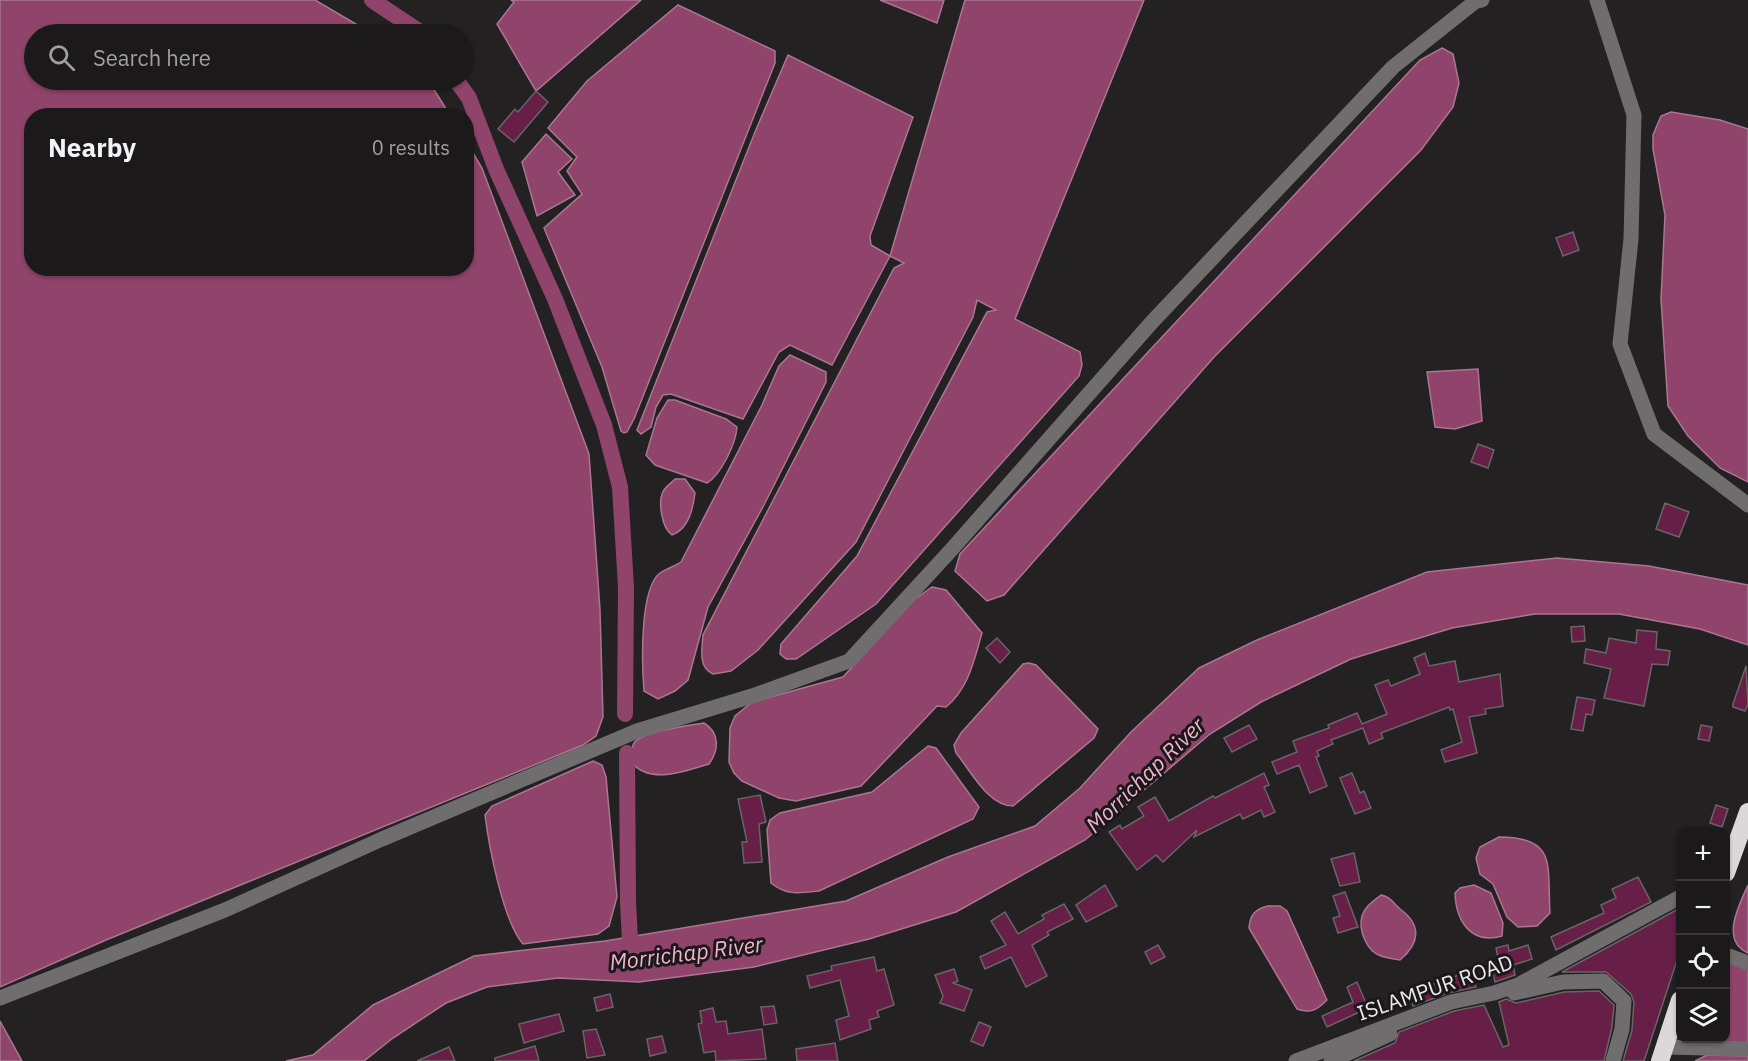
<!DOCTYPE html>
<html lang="en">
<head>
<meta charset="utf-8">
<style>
  body { margin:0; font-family:"IBM Plex Sans",sans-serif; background:#242223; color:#f1f3f6 }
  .controls { position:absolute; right:18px; bottom:18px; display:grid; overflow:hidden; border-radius:12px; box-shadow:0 2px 4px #0004 }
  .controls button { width:54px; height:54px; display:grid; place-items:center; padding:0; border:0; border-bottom:2px solid #393839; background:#1b191a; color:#f1f3f6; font:30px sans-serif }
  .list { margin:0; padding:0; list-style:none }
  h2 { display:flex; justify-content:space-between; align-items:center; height:78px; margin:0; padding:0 24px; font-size:26px }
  h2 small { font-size:20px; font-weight:400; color:#a0a0a2 }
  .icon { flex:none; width:33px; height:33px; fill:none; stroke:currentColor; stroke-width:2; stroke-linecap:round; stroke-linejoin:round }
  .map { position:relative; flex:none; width:1748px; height:1061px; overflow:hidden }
  .search { position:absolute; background:#1b191a; box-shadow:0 2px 4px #0004; left:24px; top:24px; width:450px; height:66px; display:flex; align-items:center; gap:15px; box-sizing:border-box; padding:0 21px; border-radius:33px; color:#a0a0a2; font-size:22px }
  .panel { position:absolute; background:#1b191a; box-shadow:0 2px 4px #0004; left:24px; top:108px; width:450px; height:168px; border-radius:24px }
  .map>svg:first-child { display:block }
  .water { fill:#90446b; stroke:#ab7691; stroke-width:1.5 }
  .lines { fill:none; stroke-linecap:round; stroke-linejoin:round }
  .canal { stroke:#90446b; stroke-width:16 }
  .building { fill:#671e47; stroke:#696567; stroke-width:1.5 }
  .minor { stroke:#6f6d6e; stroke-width:15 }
  .highway { stroke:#dcd8d9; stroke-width:18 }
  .labels { text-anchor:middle; stroke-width:6; stroke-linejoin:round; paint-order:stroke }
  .street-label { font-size:21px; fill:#ebeaea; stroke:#1a1819 }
  .water-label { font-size:22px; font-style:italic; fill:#f3b1cf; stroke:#1a1819 }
</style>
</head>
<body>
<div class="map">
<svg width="1748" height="1061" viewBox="0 0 1748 1061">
  <rect width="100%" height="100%" fill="#242122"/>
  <g class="water">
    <path d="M0,0H315L373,34H34V80H428L450,115L32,116V268H466L467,143L482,168L589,454L600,610L603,717L596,736L583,745L106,940L0,987Z"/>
    <path d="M511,0H641L536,91L497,24L514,2Z"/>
    <path d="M880,0H944L937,23Z"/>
    <path d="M965,0H1144L1015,319L1080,352L1082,365L1079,376L876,604L796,659H786L780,654L781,644L857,556L987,312L996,310L977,300L973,317L856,542L758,650L731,671L713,674C698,668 702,649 703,635L894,268L904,263L890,256L832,365L790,345L779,352L743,419L671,394L663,395L656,407L651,427L641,434L637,430L755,132L788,55L913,117L870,236L871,245L890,256Z"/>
    <path d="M678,5L775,51V63L634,419L627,432L624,433L621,431L602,367L544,228L582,194L567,171L577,157L548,128L587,81Z"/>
    <path d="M1442,48L1453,54L1459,83L1453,107L1421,150L1215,356L1004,595L987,601L955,571L960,554L1420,60Z"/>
    <path d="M1671,112L1720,120L1748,129V482L1720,468L1688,436L1668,406L1661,299L1665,215L1653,149V135L1661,116Z"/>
    <path d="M546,134L572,159L558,172L575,195L537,216L522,162Z"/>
    <path d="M790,355L826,372V382L764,505L708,607L688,680L675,691L658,699L644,691C642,667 639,589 660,573C666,569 675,566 681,562L762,405L779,366Z"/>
    <path d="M1478,369L1482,421L1455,429L1435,427L1427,372Z"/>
    <path d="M668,400H675L726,419L737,427C736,443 721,475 707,483L655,465L646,455L657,418Z"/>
    <path d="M675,479H685L695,493C693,508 689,529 672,535C662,528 657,501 664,490C667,486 671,483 675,479Z"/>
    <path d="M1557,558L1649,566L1748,585V645L1700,629L1619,614H1535L1452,628L1351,659L1261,702L1210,734L1085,840L956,912L869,939L754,967L639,982L558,978L487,987L446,1003L393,1038L364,1061H286L313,1055L373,1005L474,956L605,941L846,901L948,857L1035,826L1080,788L1131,732L1199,668L1257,640L1427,572Z"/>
    <path d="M932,587L946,590L982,633C974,660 969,688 946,707L937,706L861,786L796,801L779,798L742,781L734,773L729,762L730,728L735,716L751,703L770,697L843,677L915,599Z"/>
    <path d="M1029,663L1036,665L1098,729L1094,738L1013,806C988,806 971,771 956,753L954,745L961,733L1023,664Z"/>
    <path d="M704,723C720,733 719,750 709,764C685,771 651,785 632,763C632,757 631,748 634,743C641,732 690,725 704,723Z"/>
    <path d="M928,746L936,748L979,807L973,819L819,891C799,893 787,896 771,883L767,830L770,820L780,813L872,792Z"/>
    <path d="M593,761L602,765L606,777L617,897L609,926L598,934L523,944C503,921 489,847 485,815L492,806Z"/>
    <path d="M1499,837C1558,837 1547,866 1550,913L1537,926L1518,927L1507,917L1493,884L1480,874L1476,858L1480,847Z"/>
    <path d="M1474,885L1491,893L1503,923L1502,936C1471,945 1456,921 1455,893L1460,888Z"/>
    <path d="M1748,885V953C1720,941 1739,905 1748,885Z"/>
    <path d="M1381,895C1391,897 1393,903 1400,909C1422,925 1420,943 1400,960C1394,959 1387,958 1381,956C1367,952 1358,930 1362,916C1365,906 1374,901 1381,895Z"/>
    <path d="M1268,906H1280L1287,911L1327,1000C1317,1010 1311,1014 1297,1009L1249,928C1250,915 1255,909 1268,906Z"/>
    <path d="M1726,961L1748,969V1044L1701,1039L1726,1038Z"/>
    <path d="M0,1021L22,1061H0Z"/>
    <path d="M1707,1055L1748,1056V1061H1695Z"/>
  </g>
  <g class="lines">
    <g class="canal">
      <path d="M372,0L423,34"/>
      <path d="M456,80L469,98L496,169L555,299L604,425L620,487L626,588L625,714"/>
      <path d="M627,753L628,902L631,959"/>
    </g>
  </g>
  <g class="building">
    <path d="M536,91L548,102L514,142L498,129L515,109L518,112Z"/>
    <path d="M1573,232L1579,250L1563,256L1556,238Z"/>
    <path d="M1478,444L1494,450L1488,468L1471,462Z"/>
    <path d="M1665,503L1689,512L1679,537L1656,529Z"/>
    <path d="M1584,626L1585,641L1572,642L1571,627Z"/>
    <path d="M1637,630L1657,632L1656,649L1670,651L1668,665L1652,664L1644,706L1604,698L1611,669L1584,663L1586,649L1606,653L1609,638L1636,643Z"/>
    <path d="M997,638L1010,652L1000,663L986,648Z"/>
    <path d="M1425,653L1429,666L1455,661L1459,682L1500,674L1503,706L1485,709L1486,714L1469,717L1477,753L1445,762L1441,750L1462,742L1453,709L1450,710L1449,707L1381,733L1383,738L1369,744L1363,728L1331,740L1333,744L1317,751L1319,756L1316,757L1327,786L1310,793L1299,765L1277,774L1272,762L1297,752L1293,741L1329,728L1328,725L1357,713L1362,724L1387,714L1375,685L1388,680L1391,686L1420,674L1414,658Z"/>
    <path d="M1746,666L1748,704L1745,711L1733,707V704Z"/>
    <path d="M1577,697L1595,700L1592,715L1586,714L1583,731L1571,729Z"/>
    <path d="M1249,725L1257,739L1232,752L1224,738Z"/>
    <path d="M1701,725L1712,727L1709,741L1698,739Z"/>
    <path d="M1264,773L1269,785L1264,787L1275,812L1264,817L1261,810L1243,819L1240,814L1194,837L1197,830L1163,862L1156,855L1137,870L1109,832L1120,825L1122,829L1144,816L1138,807L1155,797L1169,821L1213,796L1215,798Z"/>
    <path d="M1352,773L1360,793L1364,791L1371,808L1355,814L1340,778Z"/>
    <path d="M760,795L766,822L759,824L762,862L744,863L742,842H747L738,799Z"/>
    <path d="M1716,805L1728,809L1722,827L1710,823Z"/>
    <path d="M1354,853L1360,882L1340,886L1331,859Z"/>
    <path d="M1638,877L1651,902L1556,950L1551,937L1604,913L1601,905L1616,898L1612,889Z"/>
    <path d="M1105,885L1117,906L1086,922L1076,905Z"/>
    <path d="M1345,892L1358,927L1338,933L1333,918L1340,916L1333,896Z"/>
    <path d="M1064,904L1073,919L1047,932L1049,935L1032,945L1047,976L1026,987L1011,957L985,969L980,957L1006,945L991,921L1005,912L1018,934L1044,919L1042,915Z"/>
    <path d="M1680,908V951L1644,1061H1623L1632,1030L1634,1002L1631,994L1606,972H1562Z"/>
    <path d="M1158,945L1165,957L1151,964L1145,952Z"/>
    <path d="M1508,945L1509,951L1528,945L1532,959L1513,965L1515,975L1495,982L1491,965L1499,963L1496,948Z"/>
    <path d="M874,957L877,971L884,969L894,1005L877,1011L879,1017L869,1020L871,1029L840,1040L836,1020L849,1016L840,980L810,988L807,976L832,970L831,966Z"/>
    <path d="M1468,968L1476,987L1448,993L1413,1006L1409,993L1456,976Z"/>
    <path d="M954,969L958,981L953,983L972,990L964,1011L940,1003L943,996L935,975Z"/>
    <path d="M1357,982L1368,1008L1327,1027L1322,1016L1353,1002L1347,987Z"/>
    <path d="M1599,991L1614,1005L1612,1027L1604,1061H1354L1395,1043L1399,1032L1454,1011L1484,1005L1503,1047L1509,1045L1499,1002L1506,999L1516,1003L1564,992Z"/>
    <path d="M610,994L613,1007L597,1011L594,998Z"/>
    <path d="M774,1006L777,1023L764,1025L761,1007Z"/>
    <path d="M713,1008L716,1022L726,1021L728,1034L762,1029L766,1059L716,1061L715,1051L704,1053L698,1024L702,1023L700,1011Z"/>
    <path d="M559,1014L564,1031L524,1043L519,1024Z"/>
    <path d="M979,1022L991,1027L983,1046L971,1041Z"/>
    <path d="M596,1029L605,1055L587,1058L583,1031Z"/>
    <path d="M662,1036L666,1052L650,1056L647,1039Z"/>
    <path d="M835,1043L838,1061H797L796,1049Z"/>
    <path d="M535,1046L539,1061H495V1058Z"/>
    <path d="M449,1047L455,1061H417Z"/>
  </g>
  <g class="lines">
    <g class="minor">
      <path d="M1597,0L1634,115L1631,239L1620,344L1654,434L1748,505"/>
      <path d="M1726,955L1748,963"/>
      <path d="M1514,993L1563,982L1603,981L1624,1001L1622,1029L1613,1061"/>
      <path d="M0,998L225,910L382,839L637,731L752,696L849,661L952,549L1152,322L1393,67L1476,1L1482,0"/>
      <path d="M1665,1047L1748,1049"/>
      <path d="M1296,1061L1451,1002L1494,993L1518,985L1680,897"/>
      <path d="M1331,1061L1390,1034"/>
    </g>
    <g class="highway">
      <path d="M1726,873L1748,812"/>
      <path d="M1660,1061L1680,1000"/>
    </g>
  </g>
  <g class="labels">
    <g class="street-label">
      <text transform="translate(1435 988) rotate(-19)" y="7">ISLAMPUR ROAD</text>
    </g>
    <g class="water-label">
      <text transform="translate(1145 775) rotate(-44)" y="8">Morrichap River</text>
      <text transform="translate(686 953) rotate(-7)" y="8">Morrichap River</text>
    </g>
  </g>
</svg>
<div class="controls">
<button>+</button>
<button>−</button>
<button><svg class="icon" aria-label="locate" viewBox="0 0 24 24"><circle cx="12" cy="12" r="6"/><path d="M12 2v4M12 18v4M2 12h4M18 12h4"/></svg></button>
<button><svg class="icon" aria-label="layers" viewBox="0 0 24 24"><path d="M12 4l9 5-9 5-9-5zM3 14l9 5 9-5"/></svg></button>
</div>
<div class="search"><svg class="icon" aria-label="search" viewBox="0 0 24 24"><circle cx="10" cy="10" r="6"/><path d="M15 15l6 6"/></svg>Search here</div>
<section class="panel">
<h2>Nearby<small>0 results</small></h2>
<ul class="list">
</ul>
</section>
</div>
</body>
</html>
